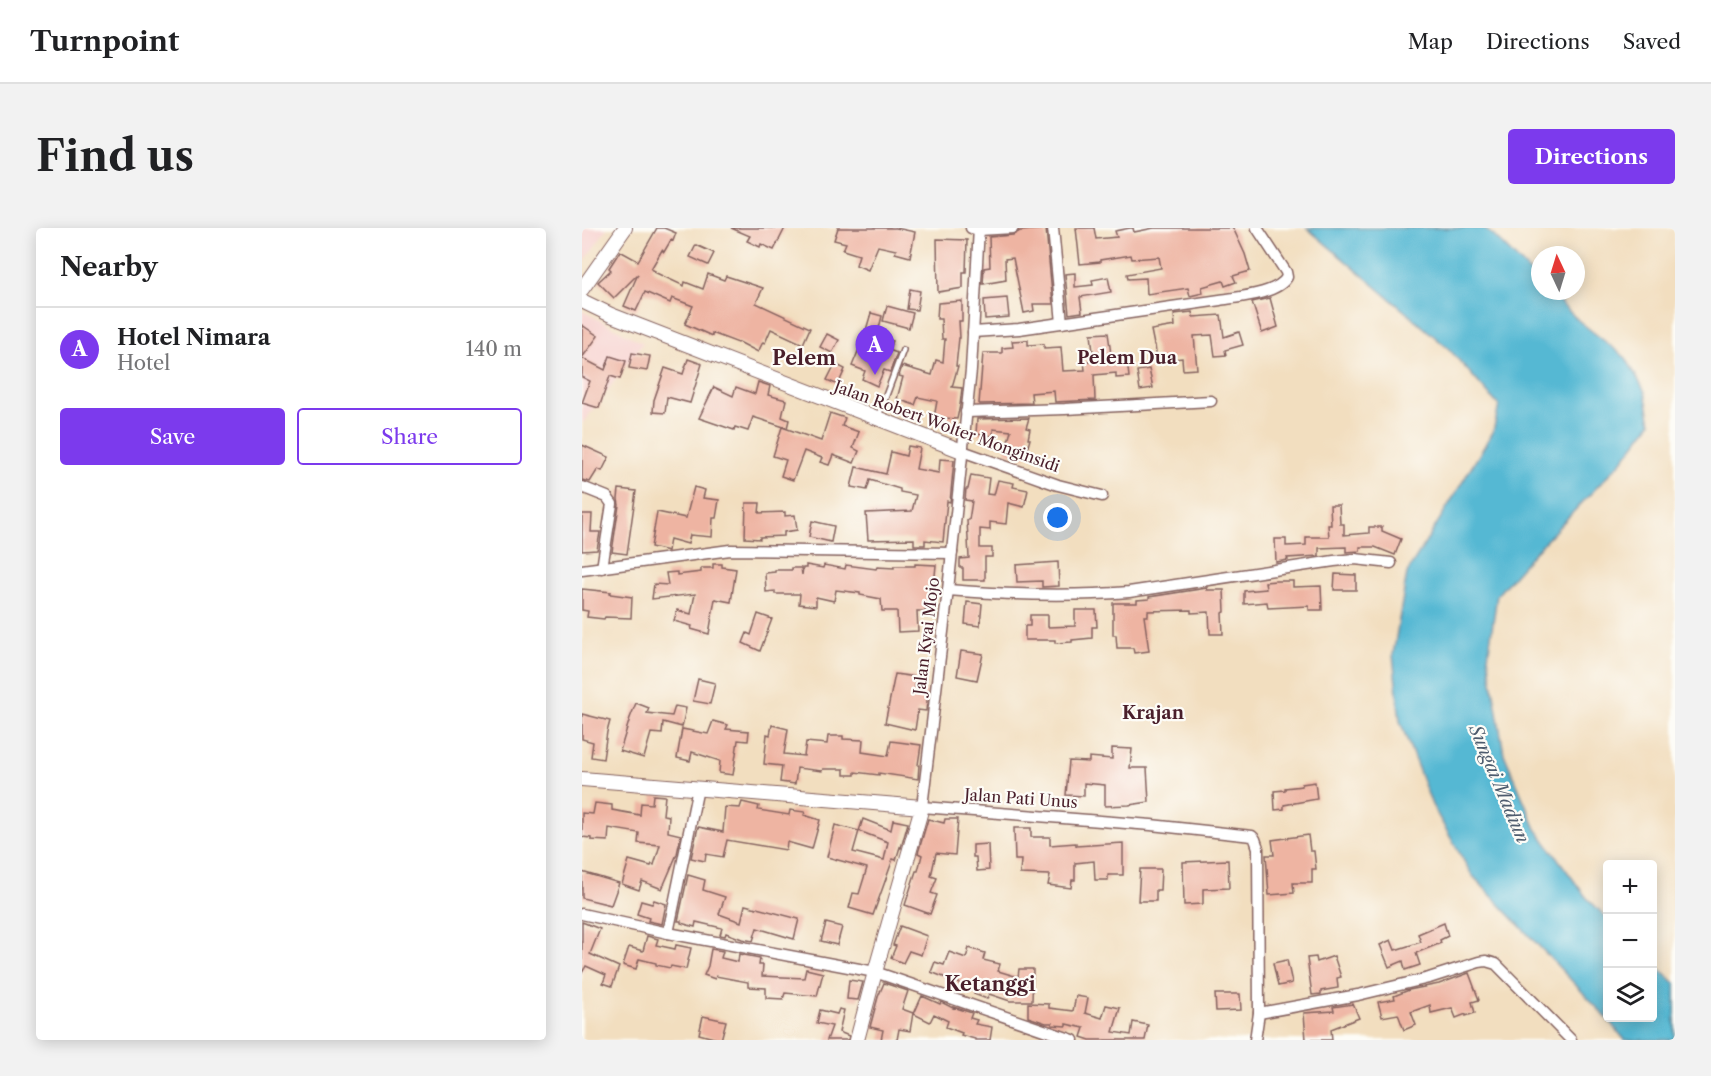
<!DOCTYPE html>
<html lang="en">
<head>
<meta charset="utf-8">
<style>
  body { margin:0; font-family:"Libre Caslon Text",serif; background:#f2f2f2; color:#202124 }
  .controls { position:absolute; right:18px; bottom:18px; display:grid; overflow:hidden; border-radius:6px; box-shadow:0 3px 15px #0003 }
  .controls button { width:54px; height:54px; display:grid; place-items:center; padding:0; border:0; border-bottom:2px solid #e0e0e0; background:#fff; color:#202124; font:30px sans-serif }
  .compass { position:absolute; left:949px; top:18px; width:54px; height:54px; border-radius:50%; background:#fff; box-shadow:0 3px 15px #0003; rotate:356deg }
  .you { position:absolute; left:476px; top:290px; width:21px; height:21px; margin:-15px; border:4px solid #fff; border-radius:50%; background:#1a73e8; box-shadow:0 0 0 9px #1a73e833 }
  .badge { display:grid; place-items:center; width:39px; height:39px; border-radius:50%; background:#7c3aed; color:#fff; font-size:20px; font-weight:700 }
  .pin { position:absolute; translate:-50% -50px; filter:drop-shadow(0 2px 3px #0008) }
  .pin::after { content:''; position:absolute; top:32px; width:21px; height:18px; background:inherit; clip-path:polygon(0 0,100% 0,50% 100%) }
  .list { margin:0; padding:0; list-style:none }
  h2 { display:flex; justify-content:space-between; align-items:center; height:78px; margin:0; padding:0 24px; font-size:26px }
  h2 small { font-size:20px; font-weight:400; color:#757577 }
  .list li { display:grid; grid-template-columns:39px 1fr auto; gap:18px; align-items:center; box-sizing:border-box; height:84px; padding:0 24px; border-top:2px solid #e0e0e0 }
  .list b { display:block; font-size:22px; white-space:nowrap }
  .list p { margin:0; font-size:20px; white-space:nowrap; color:#757577 }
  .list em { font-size:20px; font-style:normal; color:#757577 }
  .actions { display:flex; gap:12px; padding:18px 24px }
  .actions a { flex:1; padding:14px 0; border:2px solid #7c3aed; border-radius:6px; text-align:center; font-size:21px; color:#7c3aed }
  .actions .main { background:#7c3aed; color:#fff }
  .icon { flex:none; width:33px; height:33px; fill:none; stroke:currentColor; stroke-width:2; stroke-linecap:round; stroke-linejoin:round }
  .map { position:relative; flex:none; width:1093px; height:812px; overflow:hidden; border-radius:6px }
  header { display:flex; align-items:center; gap:36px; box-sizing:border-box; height:84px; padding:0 30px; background:#fff; border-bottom:2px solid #e0e0e0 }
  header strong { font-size:28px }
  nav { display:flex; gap:33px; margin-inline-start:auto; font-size:21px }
  .intro { display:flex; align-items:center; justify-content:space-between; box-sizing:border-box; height:144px; padding:0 36px }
  h1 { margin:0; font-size:42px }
  .button { padding:15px 27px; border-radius:6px; background:#7c3aed; color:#fff; font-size:21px; font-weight:700 }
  main { display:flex; gap:36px; padding:0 36px }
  aside { flex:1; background:#fff; border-radius:6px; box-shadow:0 3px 15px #0003 }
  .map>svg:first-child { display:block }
  .built { fill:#f7d0ce }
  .water { fill:#55b8d3; stroke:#506c7f; stroke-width:1.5 }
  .building { fill:#eeb4a2; fill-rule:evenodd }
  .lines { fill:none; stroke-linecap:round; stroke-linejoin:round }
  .service-casing { stroke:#85625f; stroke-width:8 }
  .minor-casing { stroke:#85625f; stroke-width:13 }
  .tertiary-casing { stroke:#85625f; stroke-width:16 }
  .service { stroke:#fff; stroke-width:5 }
  .minor { stroke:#fff; stroke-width:10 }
  .tertiary { stroke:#fff; stroke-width:14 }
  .labels { text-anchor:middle; stroke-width:4.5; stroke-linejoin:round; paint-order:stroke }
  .street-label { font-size:16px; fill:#4a1f2b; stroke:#fdfcf7 }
  .neighbourhood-label { font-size:18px; font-weight:bold; fill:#4a1f2b; stroke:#fdfcf7 }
  .water-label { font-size:18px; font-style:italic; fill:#4e5c6e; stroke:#fdfcf7 }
  .quarter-label { font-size:20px; font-weight:bold; fill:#4a1f2b; stroke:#fdfcf7 }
</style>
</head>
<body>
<header>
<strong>Turnpoint</strong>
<nav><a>Map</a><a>Directions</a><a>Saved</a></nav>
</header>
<div class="intro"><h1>Find us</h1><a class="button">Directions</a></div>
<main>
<aside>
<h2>Nearby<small></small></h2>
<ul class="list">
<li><span class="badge">A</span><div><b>Hotel Nimara</b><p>Hotel</p></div><em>140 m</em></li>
</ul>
<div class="actions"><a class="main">Save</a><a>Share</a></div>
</aside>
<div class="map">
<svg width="1093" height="812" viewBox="0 0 1093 812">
  <rect width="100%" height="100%" fill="#fdfcf7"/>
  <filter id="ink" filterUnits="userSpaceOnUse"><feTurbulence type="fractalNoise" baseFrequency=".0167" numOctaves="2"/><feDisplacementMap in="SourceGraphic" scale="12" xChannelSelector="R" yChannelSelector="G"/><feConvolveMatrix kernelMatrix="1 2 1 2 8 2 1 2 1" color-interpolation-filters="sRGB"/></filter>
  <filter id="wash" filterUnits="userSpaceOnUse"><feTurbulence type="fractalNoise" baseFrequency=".008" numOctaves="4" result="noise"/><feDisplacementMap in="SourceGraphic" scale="24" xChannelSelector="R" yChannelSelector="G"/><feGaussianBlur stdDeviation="1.35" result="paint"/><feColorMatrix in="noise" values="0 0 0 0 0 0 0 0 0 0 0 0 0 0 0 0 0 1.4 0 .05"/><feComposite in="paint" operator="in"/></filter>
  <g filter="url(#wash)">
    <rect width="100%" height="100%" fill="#f2debf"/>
    <g class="built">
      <path d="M0,0H25L0,37Z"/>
      <path d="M0,83L61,115L0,196Z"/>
    </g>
    <path class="water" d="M725,0H901L911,7L958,54V63H966L997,93L1044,130L1063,164L1069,195L1040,233L949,328L915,367L906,429L922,526L954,601L1004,669L1025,690L1026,790H1070L1071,735L1093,755V812H1043L1022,787L890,647L850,577L818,493L811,427L825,345L911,204L917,178L867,121Z"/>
    <g id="blocks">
      <g class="building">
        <path d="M75,0H82L94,5L91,13L89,12L82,24L80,22L69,41L73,43L72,44L102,58L103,54L121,61L126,46L142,52L144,48L181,60L174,75L228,100L221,116L189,101L183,115L181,114L176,124L157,114L156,115L130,105V108L103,96L111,78L90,70L88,75L63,64L54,83L42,78L56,46L32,70L16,54L29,42L27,40L38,23L56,33Z"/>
        <path d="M149,0H203L192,22L179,16L178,19L165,13L168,8Z"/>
        <path d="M256,0H314L333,4L328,29L313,25L314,22L296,18L286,42L274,37L277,27L261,22L264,15L252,12Z"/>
        <path d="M494,0H512L514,11L535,9L533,3L548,0H551L552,4L572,0H651L663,26L668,43L651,48L654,54L643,58L641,53L620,59L621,65L608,68L606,60L565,66L564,50L546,51L545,46L579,40L577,29L550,31L549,27L518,32V34L498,36Z"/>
        <path d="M464,1L471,76H451L452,83L442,85L431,30L423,31L424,52L401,56L402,40L408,39L407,9L431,7L438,3Z"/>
        <path d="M355,11L385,12L384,44H381V60L356,64Z"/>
        <path d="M114,17L132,25L126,37L108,29Z"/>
        <path d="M493,45V59L511,57L510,52L526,49L529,64L498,69L500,84L487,86L483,46Z"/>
        <path d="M328,61L338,63L335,82L325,81Z"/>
        <path d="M425,70L427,89L403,91L402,72Z"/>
        <path d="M688,70L696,99L680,105L670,74Z"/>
        <path d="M380,73V93H377L378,110H377L374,138H376L370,159L380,160L378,177L375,191L363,190V192L352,190L355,173L336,169L333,177L315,171L321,149L317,148L320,138L350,147L354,132L361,134L363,111H360L359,91H355L356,75Z"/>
        <path d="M305,78L331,85L327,100L301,93Z"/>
        <path d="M610,84L611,89L639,87L642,109L657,104L661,117L643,122L644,127L633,128L630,107L612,108L615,141L601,142L600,130L575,133L573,117H572L569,102L593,98L592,86Z"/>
        <path d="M289,85L300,88L295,108L311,113L307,122L315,125L308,144L302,142L295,158L280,151L283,143L270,138L282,109Z"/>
        <path d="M0,97L16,108L0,130Z"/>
        <path d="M526,105L530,133L545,132L547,149L534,150V145L512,147L513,172L473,174L472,163L449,165L450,175L397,176L401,125H420V120L431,119L430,113L446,112V117L462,116V120L479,119L481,143L503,142L502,133H512L509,106Z"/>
        <path d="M245,106L257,112L250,125L238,119Z"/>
        <path d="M50,125L68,128L65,143L47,140Z"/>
        <path d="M28,128L44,133L38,151L28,148L17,180L0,175L8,153L0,149V130L23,142Z"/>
        <path d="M106,131L120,136L108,175L85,169L83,185L71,184L72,172L83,140L101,146Z"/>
        <path d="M253,136L263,141L256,157L245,152Z"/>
        <path d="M567,141L571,160L558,162L555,143Z"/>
        <path d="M176,154L188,158L186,167L204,172L200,189L207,192L205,200L171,189L166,203L153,199L152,202L117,190L132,159L151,168L154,159L173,166Z"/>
        <path d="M248,185L263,190L260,198L277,204L271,220L277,223L272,235L251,227L247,237L238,234L240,230L222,223L211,252L199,248L204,232L191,228L200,199L239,213Z"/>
        <path d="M447,190L444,200L448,201L446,211H448L443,229L423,224L429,203L411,201V208L394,206L395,191Z"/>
        <path d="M0,217L27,229L20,243L16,241L8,254L0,252Z"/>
        <path d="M326,218L338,220L334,241L357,245L358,231L372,232L368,274L365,273L361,314L343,312V317H332V311L286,312L284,285L330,283L334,267L318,264V261L288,252L285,262L269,259L274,239L304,246L309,224L324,228Z"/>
        <path d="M389,247L407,250L405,266L412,267L416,252L432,255L431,259L446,262L442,279L426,275L424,296L408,294V302L398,301V320H410V329H403V352H381V340H378V331L387,330L385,292H387L390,273L383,272L384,261H386Z"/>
        <path d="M112,259L123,262L121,270L137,272L134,290H131L130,309L108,307L106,316L88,311L86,323L69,319L75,284L104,290Z"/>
        <path d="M37,261L54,263L45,326L30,324L37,277L36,271Z"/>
        <path d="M164,275H178L177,285L203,284V288L213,287L215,302L202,304V308L178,309V311L163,310Z"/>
        <path d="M748,277H757L758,296H762V307L787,305V299H800V303L819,311L813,327L793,319H778V323L764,324V319L737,320V328L705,330L706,332L694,334L693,311H704V318L724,317V309H747L746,297H749Z"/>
        <path d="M0,286H10L9,304H18L15,322L0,323Z"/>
        <path d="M230,293L252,298L249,314L227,309Z"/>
        <path d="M476,334L477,358L460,359V353L435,354L434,337Z"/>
        <path d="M131,336H140V339L154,341L149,374L133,371L127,406L109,401L110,398L92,393L95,382L109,386L113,366L70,371L72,356L86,357L84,345L95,344V347L119,344V340H131Z"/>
        <path d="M333,336L354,337L352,358H346L347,383H335L336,403L316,404L315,383H300L299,371L278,367V365L254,362L252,373L234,369V378L217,376L218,366H193V363L184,364L183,345L193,344V342H210V340H219L220,347L221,340H224V337L241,340L242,337L263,341L264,337L294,341L295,339L312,340V338H333Z"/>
        <path d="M753,346L774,347V362H752Z"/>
        <path d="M694,353H711V359L739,358L740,382H727V378L686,380L685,374L662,376V363L684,361L683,354Z"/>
        <path d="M625,360V362H642L643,384L640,385L641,406H628L627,384L609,385V382L566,383V388H562L567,423L552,425L551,420H535L534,407H531V375H555V372L567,371V369Z"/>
        <path d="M0,361L29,364L28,366L50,369L49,390L23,389L22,391L5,389L6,383L0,382Z"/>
        <path d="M385,374L400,376L398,398L383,396Z"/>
        <path d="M493,382H514L515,399H510V410L490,412V414L473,415V412H443V398H448V387H466V399L493,398Z"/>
        <path d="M176,386L190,391L178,423L161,415L165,405L169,407Z"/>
        <path d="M379,423L401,426L395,452L375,448Z"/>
        <path d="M313,446L334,449L333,459L336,460L335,462L346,463L344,483L336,482L333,502L303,495Z"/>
        <path d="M116,451L133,455L128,476L111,473Z"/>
        <path d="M54,475L67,480L65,485L90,488L93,478L104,480L100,499L81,494L80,506L69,505L62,530L38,523L48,490Z"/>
        <path d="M0,486L28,493L25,504L21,531L9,529L11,514L0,511Z"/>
        <path d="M131,493L146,497L144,501L167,503L166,513L156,512L151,547L137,545L138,533L110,524L108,533L95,530L100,501L126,506Z"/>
        <path d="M190,497L206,501L202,526L222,528L224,514L245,516L246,508H261V511L281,512L280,524L306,528L309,513L339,517L336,537H337L336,551L297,545V547L273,544V547H262V541H241L240,543L215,540L213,556L198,554L200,538L182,536L185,506L188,507Z"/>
        <path d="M530,520L550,521L548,540H565L567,574L547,577L523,578V557L502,555V568L484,567L487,533L507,534V529L530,531Z"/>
        <path d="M733,554L735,571L702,577V581L693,582L692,563L703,562V560L720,558V556Z"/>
        <path d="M71,567L83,568L81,587L87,588L86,604L99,607L95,626L80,661L60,653L57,662L40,656L47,632L69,638L70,636L72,637L78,617L56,615L57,605L27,600L26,613L9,612V610L0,609V585L11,586L13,575L30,577V582L58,587L59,575L70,576Z"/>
        <path d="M160,574L177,578L176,582L207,587L208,582L223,584L222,587L238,592L230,621L205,614L204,622L145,612L141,629L124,626L123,633L109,630L116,599L141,604L143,579L158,580Z"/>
        <path d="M281,591L309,602L311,592L326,595L319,620L318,619L314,632L311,631L291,687L267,680L271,665L277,666L285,640L245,629L253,597L277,603ZM277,603L306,614L302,632L271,624Z"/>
        <path d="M346,591L362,595L363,591H376L373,627L354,625L349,648L355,650L349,665L355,667L348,686L323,677L334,643H336L340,627L336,625Z"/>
        <path d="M432,600H449V609H468V617L494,615V618L541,615V647H526V652H513L512,633L493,635V652H490L489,660L466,657L468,647L438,646L439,632H433Z"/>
        <path d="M726,607L728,623H732L734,641H730V655H711L712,665L687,667L684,627H692L690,612Z"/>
        <path d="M406,616L407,642L395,643L394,629H391V617Z"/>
        <path d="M646,632L647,660L621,661V676L602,677L601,634Z"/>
        <path d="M558,641H579L578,662H574V673H556Z"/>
        <path d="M0,644L37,655L29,677L0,670Z"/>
        <path d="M106,647L123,652L121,662L143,669L137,686L159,694L163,677L217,691L212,711L175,700L171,713L160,711L144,705L143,708L138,707L140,700L114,694L113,699L99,695V693H96Z"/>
        <path d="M72,672L84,676L80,696L66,693L67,690L55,686L59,673L70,676Z"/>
        <path d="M0,694L18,701L8,726L37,739L30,758L21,755L24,747L4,738L0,745Z"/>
        <path d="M244,695L260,699L255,717L239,713Z"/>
        <path d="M862,695L866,708L858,712L859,715L834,725L838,737L823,742L821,733L807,739L798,717L809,712L813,722L839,714L836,706Z"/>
        <path d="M318,698L345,708L339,727L327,723L321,735L309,730L314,718L311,717Z"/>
        <path d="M65,708L76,711L74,717L93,721L94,717L109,720L104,741L89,738L88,740L74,737V735L57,731L54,741L41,737L47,719L61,723Z"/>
        <path d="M387,720L403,725L401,732L418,736L416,743L436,749L437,741H451L450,773H428L407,766L405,771L392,766L393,763L377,756V755L349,744L353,734L362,737L367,724L384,730Z"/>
        <path d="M129,721L141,723L139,730L156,734L157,726L178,730L177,737H181L180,748L222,750L224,741L241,745L235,768L203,765L201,771L184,770V760L166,759V754L134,748L133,751L122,747L126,738Z"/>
        <path d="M752,728L759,749L755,750L756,760L739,763V766L730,767L725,730L734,729L735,734Z"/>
        <path d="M705,732L710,755L696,758L691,735Z"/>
        <path d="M887,745L897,772L890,774L893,785L884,788V786L874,790L870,780L849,785L848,777L829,784L834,797L822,802L816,786L800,789L796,774L813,771L812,768L827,762L857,756Z"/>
        <path d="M267,752L281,754L276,772L265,771Z"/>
        <path d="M302,755L326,763L320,781L331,785L328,803L317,801L315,812H299L301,802L288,799L296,769Z"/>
        <path d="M633,766H658L659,782L634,783Z"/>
        <path d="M340,768L358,776L359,774L371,780V779L390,785L388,790L395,792L393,796L410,799L408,812H393V811L379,807L380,805L364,799L366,793L352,786L348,794L332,786Z"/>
        <path d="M494,768L506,770L503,785L520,790L524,777L538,780L531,804L549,807L551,794L566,797L563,812H508L499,809L502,800L484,796V798L470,797V795H464L446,789V775L467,776V780L491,783Z"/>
        <path d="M771,776L777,790L749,801L750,812H724L722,785L752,783L751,779Z"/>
        <path d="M257,781L262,782L257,804L267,808L266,812H245L250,798L235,795L238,782L255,786Z"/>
        <path d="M121,788L144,793L139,812L117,806Z"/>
      </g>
    </g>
  </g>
  <g filter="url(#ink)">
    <use href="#blocks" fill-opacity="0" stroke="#85625f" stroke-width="1.5"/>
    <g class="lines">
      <g class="service-casing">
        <path id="service" d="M296,189L321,122"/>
      </g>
      <g class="minor-casing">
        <g id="minor">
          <path d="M389,0L397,2L431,0"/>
          <path d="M397,0L389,142L366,362L340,579L569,597L670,608L673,611L676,620L677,785L673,812"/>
          <path d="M471,0L480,95"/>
          <path d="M391,104L437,101L638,72C656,69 696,66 705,49L704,44L675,0"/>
          <path d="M384,184L483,181L629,173"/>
          <path d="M380,223L476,257L520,268"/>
          <path d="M0,259L25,269L30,276L20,340"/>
          <path d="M0,342L148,322L370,325"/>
          <path d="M366,362C427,367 486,369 547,364L752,333L773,331L809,335"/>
          <path d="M0,686L86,705L293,744L491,812"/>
          <path d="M86,705L116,560"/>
          <path d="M677,785L776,767L847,750L897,734L904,733L914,736L989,812"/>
        </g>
      </g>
      <g class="tertiary-casing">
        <g id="tertiary">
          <path d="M0,61L43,0"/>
          <path d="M0,73L29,87L380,223"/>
          <path d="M0,551L340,579L293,744L275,812"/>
        </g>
      </g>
      <use href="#service" class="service"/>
      <use href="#minor" class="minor"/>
      <use href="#tertiary" class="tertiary"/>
    </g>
  </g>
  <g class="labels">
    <g class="street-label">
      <text transform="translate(365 198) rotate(20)" y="6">Jalan Robert Wolter Monginsidi</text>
      <text transform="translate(344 408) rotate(-83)" y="6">Jalan Kyai Mojo</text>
      <text transform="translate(439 570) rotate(4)" y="6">Jalan Pati Unus</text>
    </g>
    <g class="neighbourhood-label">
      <text x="545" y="136">Pelem Dua</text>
      <text x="571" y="491">Krajan</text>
    </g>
    <g class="water-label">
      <text transform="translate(917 556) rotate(67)" y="6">Sungai Madiun</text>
    </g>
    <g class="quarter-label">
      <text x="222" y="137">Pelem</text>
      <text x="408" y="763">Ketanggi</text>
    </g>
  </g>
</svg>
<div class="controls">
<button>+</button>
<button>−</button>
<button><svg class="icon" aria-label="layers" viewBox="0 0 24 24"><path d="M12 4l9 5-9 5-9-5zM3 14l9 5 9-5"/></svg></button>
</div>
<svg class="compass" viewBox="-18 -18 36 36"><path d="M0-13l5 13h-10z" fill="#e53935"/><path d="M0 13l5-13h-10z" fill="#757577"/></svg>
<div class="you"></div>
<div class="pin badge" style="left:293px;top:147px">A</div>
</div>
</main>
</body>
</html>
